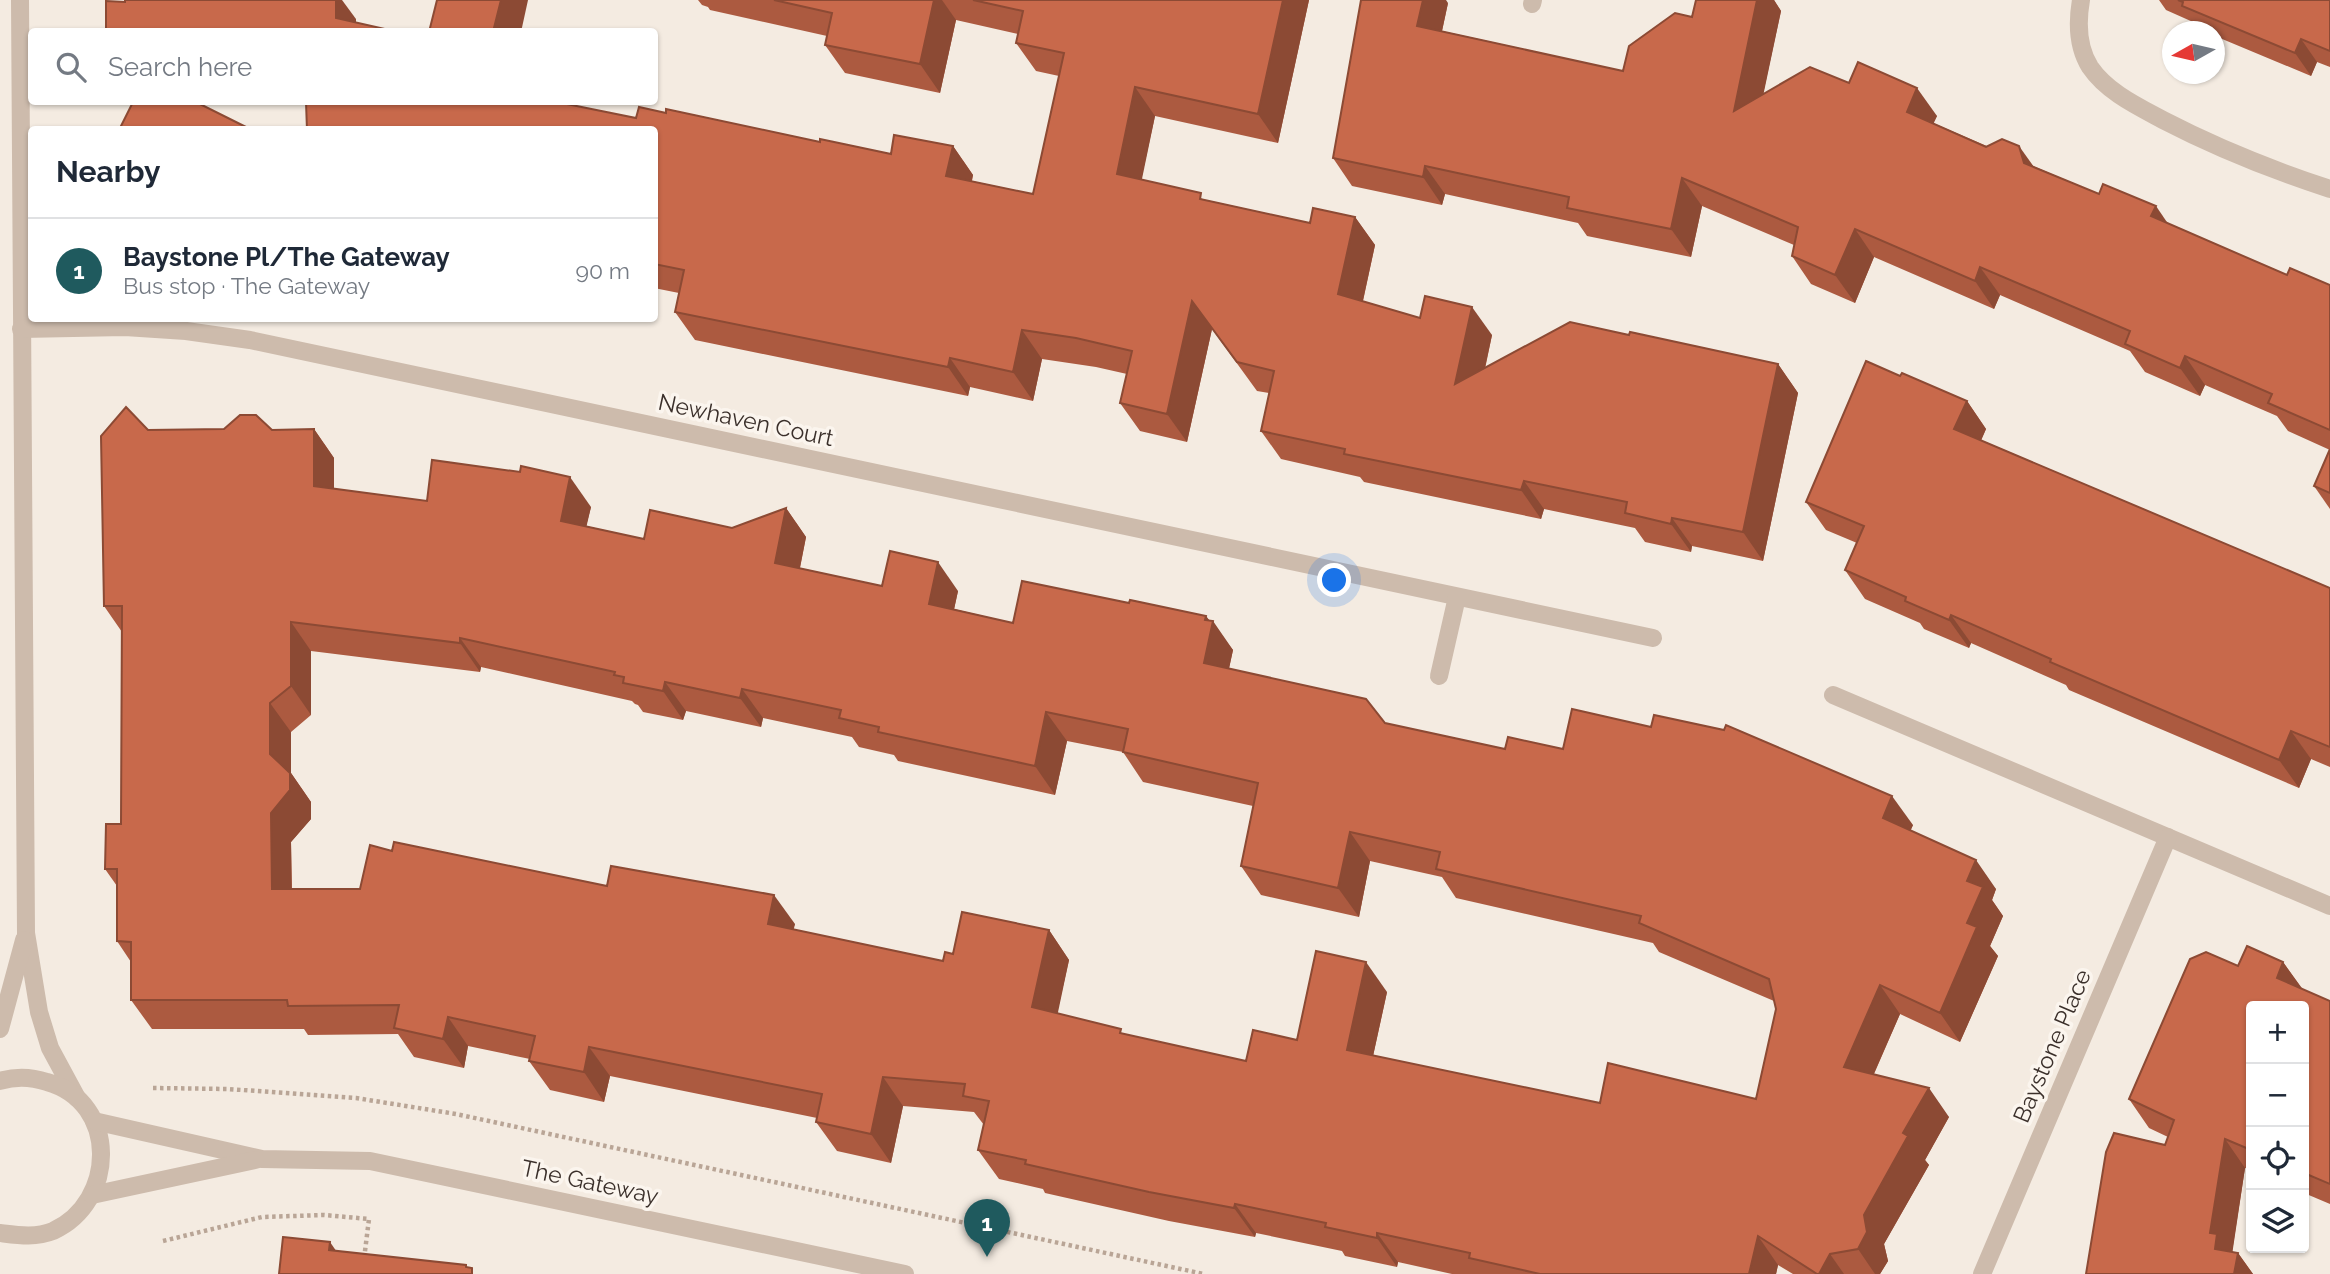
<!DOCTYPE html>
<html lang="en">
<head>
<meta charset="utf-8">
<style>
  body { margin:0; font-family:Raleway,sans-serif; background:#f6f6f7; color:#1f2937 }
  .controls { position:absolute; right:21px; bottom:21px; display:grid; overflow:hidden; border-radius:7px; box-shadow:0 2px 5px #0004 }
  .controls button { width:63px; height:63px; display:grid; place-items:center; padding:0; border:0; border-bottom:2px solid #e0e1e3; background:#fff; color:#1f2937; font:35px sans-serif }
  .compass { position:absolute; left:2162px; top:21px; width:63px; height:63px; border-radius:50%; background:#fff; box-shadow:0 2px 5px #0004; rotate:262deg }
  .you { position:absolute; left:1335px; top:581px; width:24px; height:24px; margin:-18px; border:5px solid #fff; border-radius:50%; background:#1a73e8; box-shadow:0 0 0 10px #1a73e833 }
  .badge { display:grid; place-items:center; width:46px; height:46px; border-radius:50%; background:#1f5a5e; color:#fff; font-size:23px; font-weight:700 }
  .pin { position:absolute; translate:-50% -58px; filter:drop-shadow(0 2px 4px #0008) }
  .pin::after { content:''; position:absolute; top:37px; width:24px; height:21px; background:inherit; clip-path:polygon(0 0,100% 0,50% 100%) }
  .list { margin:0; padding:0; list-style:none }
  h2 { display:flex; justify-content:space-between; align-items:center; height:91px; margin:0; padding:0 28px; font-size:30px }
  h2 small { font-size:23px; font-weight:400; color:#747a83 }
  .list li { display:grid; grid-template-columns:46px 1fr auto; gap:21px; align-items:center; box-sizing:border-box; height:105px; padding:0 28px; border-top:2px solid #e0e1e3 }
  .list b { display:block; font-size:26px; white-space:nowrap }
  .list p { margin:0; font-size:23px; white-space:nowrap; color:#747a83 }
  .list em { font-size:23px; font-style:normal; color:#747a83 }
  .icon { flex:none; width:38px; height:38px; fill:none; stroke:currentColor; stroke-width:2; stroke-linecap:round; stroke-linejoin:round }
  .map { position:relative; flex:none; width:2330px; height:1274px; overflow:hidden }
  .search { position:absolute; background:#fff; box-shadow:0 2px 5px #0004; left:28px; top:28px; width:630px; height:77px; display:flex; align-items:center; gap:18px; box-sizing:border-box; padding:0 24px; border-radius:7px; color:#747a83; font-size:26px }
  .panel { position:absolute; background:#fff; box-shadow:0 2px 5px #0004; left:28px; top:126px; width:630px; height:196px; border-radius:7px }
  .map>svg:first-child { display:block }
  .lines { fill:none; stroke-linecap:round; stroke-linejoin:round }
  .path { stroke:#b9a596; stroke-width:4.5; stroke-dasharray:3.5 3.5; stroke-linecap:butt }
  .minor { stroke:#cdbbac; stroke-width:18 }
  .wall { fill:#ac5a40; fill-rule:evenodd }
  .shaded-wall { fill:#8c4a34 }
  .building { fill:#c8694b; stroke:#8c4a34; stroke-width:2; fill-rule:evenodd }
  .labels { text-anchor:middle; stroke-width:7; stroke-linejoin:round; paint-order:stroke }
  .street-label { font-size:23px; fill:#3b302b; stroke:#fbf5ee }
</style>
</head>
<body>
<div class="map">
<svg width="2330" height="1274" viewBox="0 0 2330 1274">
  <rect width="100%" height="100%" fill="#f4ebe1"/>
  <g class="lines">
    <g class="path">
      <path d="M153,1088L228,1089L356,1098L456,1114L1204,1274"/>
      <path d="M163,1241L262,1217L324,1215L369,1219L364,1259"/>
    </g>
    <g class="minor">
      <path d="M20,0L26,933L39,1012L50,1048L77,1098"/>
      <path d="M2081,0C2077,23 2077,46 2090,67C2107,92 2137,106 2163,120C2217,148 2272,170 2330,189"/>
      <path d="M1532,4L1533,0"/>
      <path d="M21,329L125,327L186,331L250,340L1653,638"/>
      <path d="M1439,676L1457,597"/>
      <path d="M1833,695L2330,906"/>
      <path d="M0,1029L24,940"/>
      <path d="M0,1081C16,1076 32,1077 47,1082C119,1102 117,1202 53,1231C36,1238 17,1235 0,1233"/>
      <path d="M94,1121L262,1159L370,1161L905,1274"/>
      <path d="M92,1195L255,1160"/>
      <path d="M1982,1274L2168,837"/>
    </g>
  </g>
  <g class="wall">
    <path d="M698,0H1309L1278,143L1155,116L1141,180L1206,200L1310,223L1355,217L1375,245L1363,301L1420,318L1492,335L1485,369L1629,335L1778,364L1798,393L1763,561L1692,546L1691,552L1645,542L1635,528L1544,509L1541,519L1364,482L1360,477L1281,459L1261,431L1269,393L1257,391L1212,329L1187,442L1140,431L1120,403L1127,374L1096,367L1042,359L1033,401L970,387L968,396L695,340L675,312L679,293L654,288V130L636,118L666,113L820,142L891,154L953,146L973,175L972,181L1033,194L1059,76L1036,71L1016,43L1018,34L956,20L940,93L845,73L825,45L827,36L710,10L708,7L702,5Z"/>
    <path d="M1696,0H1774L1781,11L1763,94L1849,83L1937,116L1933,123L2287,275L2330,285V493V450L2288,431L2277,416L2205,385L2200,396L2145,372L2130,351L2000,295L1994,309L1874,257L1855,303L1811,284L1792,256L1794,245L1702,206L1691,257L1587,236L1578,223L1445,194L1442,205L1352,186L1333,158L1448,3L1442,31L1623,71L1692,17Z"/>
    <path d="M2159,0H2330V67L2317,62L2311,76L2215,36V32H2204L2197,29L2193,22L2166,10Z"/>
    <path d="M1900,376L1967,401L1986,429L1981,440L2330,588V767L2311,759L2299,788L2069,690L2066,685L1971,643L1969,648L1924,629L1920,623L1865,599L1845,570L1857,543L1826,530L1806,502Z"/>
    <path d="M314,429L334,458V489L427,501L591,507L586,526L644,539L732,528L786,508L806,537L800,568L882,586L958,591L954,609L1013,623L1129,603L1206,616L1233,650L1229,668L1385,723L1505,749L1913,825L1910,831L1996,889L1992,900L2003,916L1990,946L1998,956L1960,1042L1900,1014L1874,1074L1949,1117L1925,1160L1929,1165L1884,1244L1888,1261L1880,1274H1793L1778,1265L1776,1274H1452L1398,1262L1397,1267L1345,1256L1342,1251L1256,1233L1255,1237L1169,1221L1045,1193L1043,1189L999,1179L978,1150L984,1125L974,1112L903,1106L891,1163L837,1151L816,1122L817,1118L610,1076L604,1102L550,1090L529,1061L530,1059L468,1046L464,1068L414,1057L398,1034L308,1035L304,1029H152L131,1000V962L117,941V886L105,869L121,824L122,632L104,606L148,430ZM311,651L480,672L481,667L632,701L635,704L638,705L643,712L683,720L686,711L761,727L763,718L852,737L859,747L894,755L898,761L1055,795L1067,741L1123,752L1143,782L1253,806L1241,866L1261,895L1359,917L1370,861L1442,877L1456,898L1653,943L1659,952L1774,1001L1776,1009L1756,1099L1600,1103L1373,1056L1387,992L1297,1040L1246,1061L1124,1034L1057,1013L1069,960L1049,930L953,954L943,961L793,929L795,924L607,886L392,851L360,889H292L291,842L311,819V802L291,773V732L311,715Z"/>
    <path d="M2314,486L2330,493V509Z"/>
    <path d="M2283,962L2302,989L2330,1001V1204L2304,1193V1006H2251V1170L2245,1168L2232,1252L2238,1253L2253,1274H2086L2165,1145L2168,1137L2149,1128L2129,1099L2238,966Z"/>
  </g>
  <g class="shaded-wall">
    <path d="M336,0H342L356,19V32L336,18Z"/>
    <path d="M501,0H528L521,32H493Z"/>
    <path d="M934,0H942L956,20L940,93L920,64Z"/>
    <path d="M1283,0H1309L1278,143L1258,114Z"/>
    <path d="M1423,0H1446L1448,3L1437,54L1417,26Z"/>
    <path d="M1757,0H1774L1781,11L1754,139L1734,111Z"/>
    <path d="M2301,39L2317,62L2311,76L2295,53Z"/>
    <path d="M1135,87L1155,116L1137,203L1117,174Z"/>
    <path d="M1917,88L1937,116L1926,140L1907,112Z"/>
    <path d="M953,146L973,175L966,204L946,176Z"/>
    <path d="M2019,146L2039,174L2024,163Z"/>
    <path d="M1425,166L1445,194L1442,205L1423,177Z"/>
    <path d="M1682,178L1702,206L1691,257L1671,229Z"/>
    <path d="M2156,206L2175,234L2151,216Z"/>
    <path d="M1355,217L1375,245L1358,323L1338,294Z"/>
    <path d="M1855,229L1874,257L1855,303L1835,275Z"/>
    <path d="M1980,267L2000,295L1994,309L1975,281Z"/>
    <path d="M1192,301L1212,329L1187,442L1167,414Z"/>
    <path d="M1472,307L1492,335L1475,413L1455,384Z"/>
    <path d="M1022,330L1042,359L1033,401L1013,372Z"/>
    <path d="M2185,356L2205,385L2200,396L2180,368Z"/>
    <path d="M950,358L970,387L968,396L948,367Z"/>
    <path d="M1778,364L1798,393L1763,561L1743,532Z"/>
    <path d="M1967,401L1986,429L1974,457L1954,429Z"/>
    <path d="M314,429L334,458V515L314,486Z"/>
    <path d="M570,477L591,507L581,550L561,521Z"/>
    <path d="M1524,481L1544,509L1541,519L1521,490Z"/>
    <path d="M786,508L806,537L795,592L775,563Z"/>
    <path d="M1672,518L1692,546L1691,552L1671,524Z"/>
    <path d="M938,562L958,591L949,633L929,604Z"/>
    <path d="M1951,615L1971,643L1969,648L1949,620Z"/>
    <path d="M1206,616L1212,625L1213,621L1233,650L1224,692L1204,663Z"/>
    <path d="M291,622L311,651V715L291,686Z"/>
    <path d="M460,638L481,667L480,672L460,643Z"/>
    <path d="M665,682L686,711L683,720L663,691Z"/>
    <path d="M742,689L763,718L761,727L740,698Z"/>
    <path d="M270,703L291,732V773L311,802V819L291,842L292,918L272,889Z"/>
    <path d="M1046,712L1067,741L1055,795L1035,766Z"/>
    <path d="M2291,731L2311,759L2299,788L2279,760Z"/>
    <path d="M1892,796L1913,825L1903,848L1883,818Z"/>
    <path d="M1350,832L1370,861L1359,917L1338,888Z"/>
    <path d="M1976,860L1996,889L1992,900L2003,916L1990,946L1998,956L1960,1042L1940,1013L1967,923V881Z"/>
    <path d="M774,895L795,924L788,953L768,924Z"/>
    <path d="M1049,930L1069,960L1053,1036L1032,1007Z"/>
    <path d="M1366,962L1387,992L1368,1079L1347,1050Z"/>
    <path d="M2283,962L2304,991L2277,978Z"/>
    <path d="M1880,985L1900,1014L1864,1096L1844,1067Z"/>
    <path d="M448,1017L468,1046L464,1068L443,1039Z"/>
    <path d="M589,1047L610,1076L604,1102L584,1072Z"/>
    <path d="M883,1077L903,1106L891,1163L871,1134Z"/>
    <path d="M1929,1088L1949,1117L1925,1160L1929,1165L1884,1244L1888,1261L1880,1274H1875L1858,1249L1864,1215L1903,1133Z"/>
    <path d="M2225,1139L2245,1168L2232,1255L2238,1253L2253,1274H2232L2215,1249L2210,1233Z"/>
    <path d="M1235,1204L1256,1233L1255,1237L1234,1208Z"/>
    <path d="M1377,1233L1398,1262L1397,1267L1377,1238Z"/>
    <path d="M1758,1236L1778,1265L1776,1274H1749Z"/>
    <path d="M330,1242L350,1271L329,1250Z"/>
    <path d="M1830,1254L1844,1274H1819Z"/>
  </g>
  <g class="building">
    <path d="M125,0H336V18L398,32H106V1L125,2Z"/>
    <path d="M437,0H501L493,32H429Z"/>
    <path d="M774,0H934L920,64L825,45L832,13Z"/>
    <path d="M973,0H1283L1258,114L1135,87L1117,174L1201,193L1200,199L1310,223L1313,208L1355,217L1338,294L1420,318L1425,296L1472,307L1455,384L1570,322L1629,335L1630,332L1778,364L1743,532L1672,518L1671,524L1625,513L1627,502L1524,481L1521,490L1344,454L1345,449L1261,431L1274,371L1237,362L1192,301L1167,414L1120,403L1132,351L1076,338L1022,330L1013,372L950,358L948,367L675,312L684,270L654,264V130H307L306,102H557L636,118L639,107L666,113V109L820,142V139L891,154L894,135L953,146L946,176L1033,194L1064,53L1016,43L1023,11Z"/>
    <path d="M1361,0H1423L1417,26L1623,71L1629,46L1675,13L1692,17L1696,0H1757L1734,111L1810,67L1849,83L1858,62L1917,88L1907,112L1986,147L2002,139L2019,146L2024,163L2099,194L2103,184L2156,206L2151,216L2287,275L2290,268L2330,285V430L2268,403L2272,394L2185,356L2180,368L2125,344L2130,331L1980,267L1975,281L1855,229L1835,275L1792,256L1798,227L1682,178L1671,229L1567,208L1569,197L1425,166L1423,177L1333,158Z"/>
    <path d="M2178,0H2330V51L2301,39L2295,53L2182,6L2183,2Z"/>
    <path d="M133,102H196L252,130H119Z"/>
    <path d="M1866,361L1900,376L1902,373L1967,401L1954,429L2330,588V747L2291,731L2279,760L2050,662L2051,659L1951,615L1949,620L1905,601L1906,597L1845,570L1864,526L1806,502Z"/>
    <path d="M126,407L148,430L224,429L240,415H256L272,430L314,429V486L427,501L432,460L520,472L521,466L570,477L561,521L644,539L650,510L732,528L786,508L775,563L882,586L890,551L938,562L929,604L1013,623L1022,581L1129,603L1130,600L1206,616L1205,620L1213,621L1204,663L1366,699L1385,723L1505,749L1508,737L1563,749L1572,709L1651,727L1654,715L1724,730L1726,725L1892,796L1883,818L1976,860L1967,881L1983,887L1967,923L1977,927L1940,1013L1880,985L1844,1067L1929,1088L1903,1133L1908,1136L1864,1215L1867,1232L1858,1249L1830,1254L1819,1274H1817L1758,1236L1749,1274H1540L1469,1258L1470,1253L1377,1233V1238L1325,1227L1326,1223L1235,1204L1234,1208L1149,1192L1025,1164L1026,1160L978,1150L989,1101L963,1096L965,1084L883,1077L871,1134L816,1122L822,1094L589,1047L584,1072L529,1061L535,1036L448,1017L443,1039L394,1028L399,1005L288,1006L287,1000H131V942L117,941V869H105L106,824H121L122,606H104L101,436ZM291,622L460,643V638L615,672L614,675L624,677L623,683L663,691L665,682L740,698L742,689L841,710L839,718L879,727L878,732L1035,766L1046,712L1128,729L1123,752L1258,783L1241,866L1338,888L1350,832L1440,852L1436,869L1641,916L1639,923L1769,979L1776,1009L1756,1099L1608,1063L1600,1103L1347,1050L1366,962L1316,951L1297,1040L1253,1030L1246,1061L1120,1033L1121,1029L1032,1007L1049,930L962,912L953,954L945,952L943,961L768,924L774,895L611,866L607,886L394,842L392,851L370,845L360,889H272L271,813L290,790V773L270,754V703L291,686Z"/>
    <path d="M2330,449V493L2314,486Z"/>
    <path d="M2247,946L2283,962L2277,978L2330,1001V1184L2304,1173V1006H2251V1150L2225,1139L2210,1233L2217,1234L2215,1249L2238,1253L2234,1274H2086L2106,1152L2114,1133L2165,1145L2174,1120L2129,1099L2190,959L2206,952L2238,966Z"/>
    <path d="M283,1237L330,1242L329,1250L466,1265V1267L472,1268V1274H279Z"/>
  </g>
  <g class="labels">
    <g class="street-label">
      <text transform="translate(746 420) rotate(12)" y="8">Newhaven Court</text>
      <text transform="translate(2052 1046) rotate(-67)" y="8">Baystone Place</text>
      <text transform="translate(590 1182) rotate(12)" y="8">The Gateway</text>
    </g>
  </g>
</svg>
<div class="controls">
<button>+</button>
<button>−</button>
<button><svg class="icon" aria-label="locate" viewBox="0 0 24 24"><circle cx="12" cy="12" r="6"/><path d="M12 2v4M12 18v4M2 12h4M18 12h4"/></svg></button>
<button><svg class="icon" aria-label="layers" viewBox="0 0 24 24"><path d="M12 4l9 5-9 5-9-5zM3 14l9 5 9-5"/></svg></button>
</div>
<svg class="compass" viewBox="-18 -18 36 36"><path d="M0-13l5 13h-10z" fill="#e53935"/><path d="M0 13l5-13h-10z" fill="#747a83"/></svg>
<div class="you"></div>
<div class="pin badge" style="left:987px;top:1257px">1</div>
<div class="search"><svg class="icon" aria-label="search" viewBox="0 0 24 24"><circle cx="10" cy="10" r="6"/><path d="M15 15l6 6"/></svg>Search here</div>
<section class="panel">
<h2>Nearby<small></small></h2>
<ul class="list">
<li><span class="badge">1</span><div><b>Baystone Pl/The Gateway</b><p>Bus stop · The Gateway</p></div><em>90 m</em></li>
</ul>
</section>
</div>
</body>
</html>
